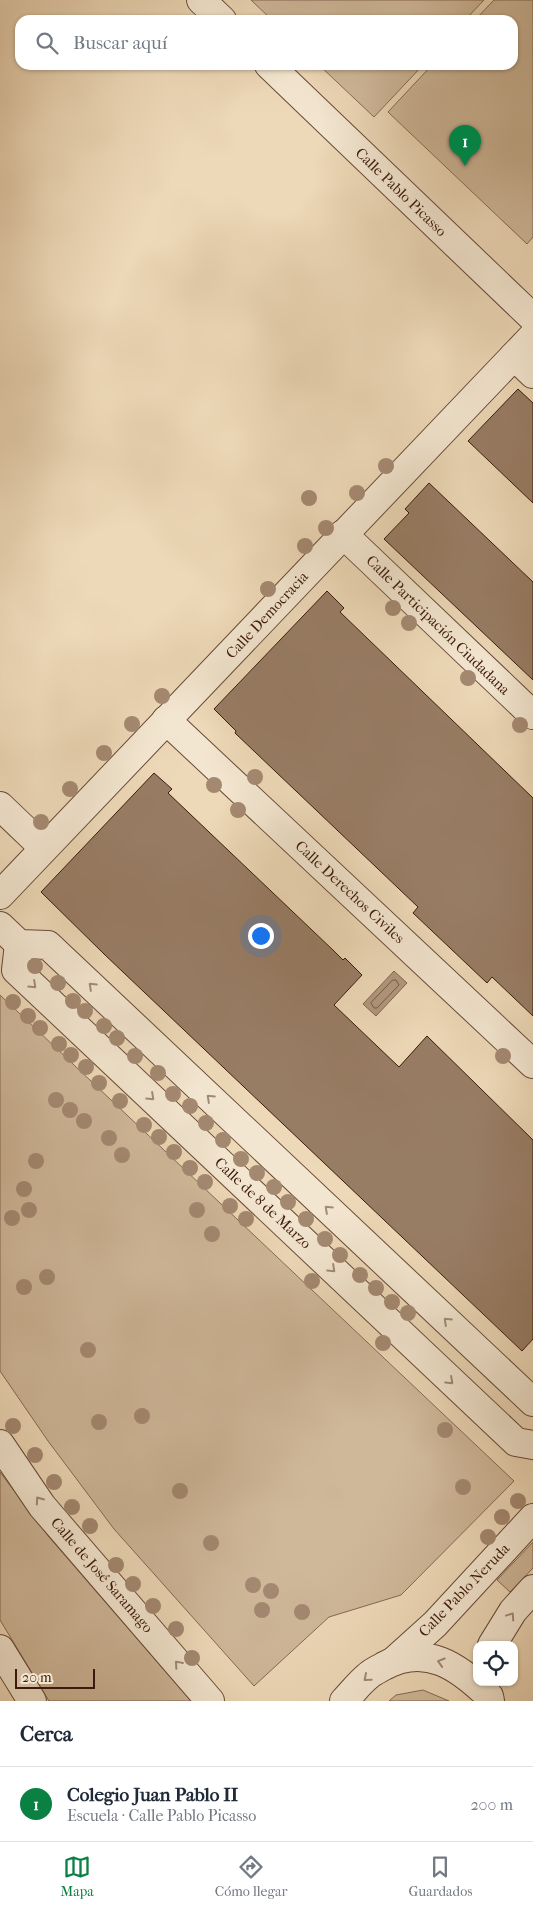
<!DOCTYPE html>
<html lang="es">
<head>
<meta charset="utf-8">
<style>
  body { margin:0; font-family:"IM FELL French Canon",serif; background:#f2f2f3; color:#1f2937 }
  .controls { position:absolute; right:15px; bottom:15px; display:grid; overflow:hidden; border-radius:10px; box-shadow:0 1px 4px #0004 }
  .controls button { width:45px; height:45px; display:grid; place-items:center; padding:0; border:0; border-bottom:1px solid #e0e1e3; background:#fff; color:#1f2937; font:25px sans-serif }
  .scale { position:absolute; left:15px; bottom:12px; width:80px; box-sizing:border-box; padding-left:5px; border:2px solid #3c1a0d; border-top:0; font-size:14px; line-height:18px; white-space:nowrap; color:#3c1a0d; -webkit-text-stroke:4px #f3e6d0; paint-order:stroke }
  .you { position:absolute; left:260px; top:935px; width:18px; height:18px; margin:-12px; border:4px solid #fff; border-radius:50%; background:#1a73e8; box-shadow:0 0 0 8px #1a73e833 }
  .badge { display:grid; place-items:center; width:32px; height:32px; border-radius:50%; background:#0b8043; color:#fff; font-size:16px; font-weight:700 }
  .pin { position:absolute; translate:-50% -41px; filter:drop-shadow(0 1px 2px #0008) }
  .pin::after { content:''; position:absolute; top:26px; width:18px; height:15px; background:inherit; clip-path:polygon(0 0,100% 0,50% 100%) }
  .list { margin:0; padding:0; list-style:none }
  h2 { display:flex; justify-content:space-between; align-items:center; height:65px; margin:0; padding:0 20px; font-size:21px }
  h2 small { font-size:16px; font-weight:400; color:#747a83 }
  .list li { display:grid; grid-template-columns:32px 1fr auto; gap:15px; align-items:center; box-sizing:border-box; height:75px; padding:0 20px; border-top:1px solid #e0e1e3 }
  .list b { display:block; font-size:19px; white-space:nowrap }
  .list p { margin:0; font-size:16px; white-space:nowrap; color:#747a83 }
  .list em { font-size:16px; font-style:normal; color:#747a83 }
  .icon { flex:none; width:28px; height:28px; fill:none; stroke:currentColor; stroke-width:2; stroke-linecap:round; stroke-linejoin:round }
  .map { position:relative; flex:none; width:533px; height:1701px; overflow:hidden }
  .search { position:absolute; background:#fff; box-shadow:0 1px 4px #0004; left:15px; right:15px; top:15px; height:55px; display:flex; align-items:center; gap:12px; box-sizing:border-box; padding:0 18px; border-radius:15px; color:#747a83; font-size:19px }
  .sheet { height:140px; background:#fff }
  nav { display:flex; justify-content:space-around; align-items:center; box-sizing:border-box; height:70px; border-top:1px solid #e0e1e3; background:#fff; font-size:14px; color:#747a83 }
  nav a { display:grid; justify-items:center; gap:2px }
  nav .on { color:#0b8043 }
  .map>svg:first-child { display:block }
  .green { fill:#cfb89a; stroke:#866954 }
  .water { fill:#b1977d; stroke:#826550 }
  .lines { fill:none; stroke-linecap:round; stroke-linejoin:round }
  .shore { stroke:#765845; stroke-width:1 }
  .building { fill:#987d65; stroke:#3c1a0d }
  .minor-casing { stroke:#684a38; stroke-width:30 }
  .minor { stroke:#f3e6d0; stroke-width:28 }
  .tree { fill:#a48971 }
  .oneway { stroke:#a18a78 }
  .labels { text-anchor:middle; stroke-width:5; stroke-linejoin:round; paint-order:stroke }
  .street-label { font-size:15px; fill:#3c1a0d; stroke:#f3e6d0 }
</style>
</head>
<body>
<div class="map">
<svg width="533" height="1701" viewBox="0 0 533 1701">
  <rect width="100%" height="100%" fill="#edd8b7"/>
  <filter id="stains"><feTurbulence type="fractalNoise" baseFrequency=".004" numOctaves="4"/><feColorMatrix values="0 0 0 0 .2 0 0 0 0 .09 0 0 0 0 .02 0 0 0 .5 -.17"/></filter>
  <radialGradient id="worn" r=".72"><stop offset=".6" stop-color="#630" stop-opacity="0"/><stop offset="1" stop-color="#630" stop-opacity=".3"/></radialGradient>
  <g class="green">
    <path d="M251,0H484L465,20H272Z"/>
    <path d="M494,0H533V237L527,244L388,112L432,65H513V20H475Z"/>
    <path d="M319,65H423L374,117Z"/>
    <path d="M0,995L514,1481L401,1595L329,1617L254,1686L114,1529L48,1441L0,1371Z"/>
    <path d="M0,1472L49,1537L191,1701H49L0,1620Z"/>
    <path d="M533,1542V1568L510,1592L497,1580Z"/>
    <path d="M423,1690L449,1701H389L396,1695Z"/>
  </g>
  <path class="water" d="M394,971L407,983L376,1016L363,1004Z"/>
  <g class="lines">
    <path class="shore" d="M393,980H396L399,985L377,1008H374L371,1003Z"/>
  </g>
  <g class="building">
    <path d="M518,389L533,403V503L468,441Z"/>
    <path d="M429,483L533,582V680L384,539L409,513L405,509Z"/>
    <path d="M327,591L344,608L340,612L533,798V1016L492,977L487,983L413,913L418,907L235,733L236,731L214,709Z"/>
    <path d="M154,773L172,789L168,793L334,951L343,960L345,958L362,975L334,1005L399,1067L427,1036L533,1140V1339L522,1351L104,954L41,892Z"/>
  </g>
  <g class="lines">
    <g class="minor-casing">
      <g id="minor">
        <path d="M201,0L222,20"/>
        <path d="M269,65L533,318"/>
        <path d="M514,356L533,374"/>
        <path d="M343,534L533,715"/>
        <path d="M166,720L533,1064"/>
        <path d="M0,806L44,848"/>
        <path d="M0,895L533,336"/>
        <path d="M0,926L19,944L48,945L533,1402"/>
        <path d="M19,944L16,970L516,1442L533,1445"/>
        <path d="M0,1444L42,1506L210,1701"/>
        <path d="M492,1645L513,1611L533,1589"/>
        <path d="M0,1649L32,1701"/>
        <path d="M394,1661L435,1624L533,1518"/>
        <path d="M344,1701C352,1693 359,1683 368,1676C372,1672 379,1669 384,1666C426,1643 459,1667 489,1696L490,1701"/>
      </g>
    </g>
    <use href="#minor" class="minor"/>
  </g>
  <g class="tree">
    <circle cx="386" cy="466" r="8"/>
    <circle cx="357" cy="493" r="8"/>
    <circle cx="309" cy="498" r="8"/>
    <circle cx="326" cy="528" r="8"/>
    <circle cx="305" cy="546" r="8"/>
    <circle cx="268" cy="589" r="8"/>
    <circle cx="393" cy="608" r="8"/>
    <circle cx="409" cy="623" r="8"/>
    <circle cx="468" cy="678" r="8"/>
    <circle cx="162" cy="696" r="8"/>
    <circle cx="132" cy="724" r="8"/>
    <circle cx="520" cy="725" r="8"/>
    <circle cx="104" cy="753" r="8"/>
    <circle cx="255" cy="777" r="8"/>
    <circle cx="214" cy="785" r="8"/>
    <circle cx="70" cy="789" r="8"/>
    <circle cx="238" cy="810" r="8"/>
    <circle cx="41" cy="822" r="8"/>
    <circle cx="35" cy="966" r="8"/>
    <circle cx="58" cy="983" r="8"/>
    <circle cx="73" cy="1001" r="8"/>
    <circle cx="13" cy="1002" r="8"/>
    <circle cx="85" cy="1011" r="8"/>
    <circle cx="28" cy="1016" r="8"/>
    <circle cx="104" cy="1026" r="8"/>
    <circle cx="40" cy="1028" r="8"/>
    <circle cx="117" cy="1038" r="8"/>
    <circle cx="59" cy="1044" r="8"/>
    <circle cx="71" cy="1055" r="8"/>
    <circle cx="135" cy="1056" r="8"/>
    <circle cx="503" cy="1056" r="8"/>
    <circle cx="86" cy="1067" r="8"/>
    <circle cx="158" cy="1073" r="8"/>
    <circle cx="99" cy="1083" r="8"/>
    <circle cx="173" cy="1094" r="8"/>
    <circle cx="56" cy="1100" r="8"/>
    <circle cx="120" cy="1101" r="8"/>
    <circle cx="190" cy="1106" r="8"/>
    <circle cx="70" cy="1110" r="8"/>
    <circle cx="84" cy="1121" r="8"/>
    <circle cx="206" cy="1123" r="8"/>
    <circle cx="144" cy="1125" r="8"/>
    <circle cx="159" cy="1137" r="8"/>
    <circle cx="109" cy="1138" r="8"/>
    <circle cx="223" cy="1140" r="8"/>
    <circle cx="174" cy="1152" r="8"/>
    <circle cx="122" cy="1155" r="8"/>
    <circle cx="241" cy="1159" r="8"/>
    <circle cx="36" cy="1161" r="8"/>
    <circle cx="190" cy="1168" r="8"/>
    <circle cx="257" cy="1173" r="8"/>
    <circle cx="205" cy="1182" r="8"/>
    <circle cx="274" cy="1187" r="8"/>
    <circle cx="24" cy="1189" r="8"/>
    <circle cx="288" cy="1202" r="8"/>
    <circle cx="230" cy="1206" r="8"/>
    <circle cx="29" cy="1210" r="8"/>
    <circle cx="197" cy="1210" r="8"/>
    <circle cx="12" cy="1218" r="8"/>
    <circle cx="246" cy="1219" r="8"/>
    <circle cx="306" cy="1219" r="8"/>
    <circle cx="212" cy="1234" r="8"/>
    <circle cx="325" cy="1239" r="8"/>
    <circle cx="340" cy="1255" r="8"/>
    <circle cx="360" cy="1275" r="8"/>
    <circle cx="47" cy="1277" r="8"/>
    <circle cx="312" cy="1281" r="8"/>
    <circle cx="24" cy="1287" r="8"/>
    <circle cx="376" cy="1288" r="8"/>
    <circle cx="392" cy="1302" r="8"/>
    <circle cx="408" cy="1313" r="8"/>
    <circle cx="383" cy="1343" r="8"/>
    <circle cx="88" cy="1350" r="8"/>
    <circle cx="142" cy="1416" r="8"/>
    <circle cx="99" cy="1422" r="8"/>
    <circle cx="13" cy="1426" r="8"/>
    <circle cx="445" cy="1430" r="8"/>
    <circle cx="35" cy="1455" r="8"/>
    <circle cx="54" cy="1482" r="8"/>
    <circle cx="463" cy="1487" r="8"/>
    <circle cx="180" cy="1491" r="8"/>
    <circle cx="518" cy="1501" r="8"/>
    <circle cx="72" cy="1507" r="8"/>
    <circle cx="502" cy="1517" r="8"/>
    <circle cx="90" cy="1526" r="8"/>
    <circle cx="488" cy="1537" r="8"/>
    <circle cx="211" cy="1543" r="8"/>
    <circle cx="116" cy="1565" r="8"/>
    <circle cx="133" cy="1584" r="8"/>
    <circle cx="253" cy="1585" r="8"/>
    <circle cx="271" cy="1591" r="8"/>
    <circle cx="153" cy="1606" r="8"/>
    <circle cx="262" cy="1610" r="8"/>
    <circle cx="302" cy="1612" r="8"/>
    <circle cx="176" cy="1629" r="8"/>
    <circle cx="192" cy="1658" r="8"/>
  </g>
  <defs><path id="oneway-chevron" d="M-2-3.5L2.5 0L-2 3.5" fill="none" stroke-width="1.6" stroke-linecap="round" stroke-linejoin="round" transform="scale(1.25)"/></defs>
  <g class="oneway">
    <use href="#oneway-chevron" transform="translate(33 985) rotate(43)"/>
    <use href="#oneway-chevron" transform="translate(92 986) rotate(-137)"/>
    <use href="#oneway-chevron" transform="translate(151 1097) rotate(43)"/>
    <use href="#oneway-chevron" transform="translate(210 1098) rotate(-137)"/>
    <use href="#oneway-chevron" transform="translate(328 1209) rotate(-137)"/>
    <use href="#oneway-chevron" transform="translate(332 1269) rotate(43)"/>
    <use href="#oneway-chevron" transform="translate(447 1321) rotate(-137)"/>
    <use href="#oneway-chevron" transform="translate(450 1381) rotate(43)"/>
    <use href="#oneway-chevron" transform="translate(39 1500) rotate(-125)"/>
    <use href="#oneway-chevron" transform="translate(511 1616) rotate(-56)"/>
    <use href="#oneway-chevron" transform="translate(441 1662) rotate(-163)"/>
    <use href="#oneway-chevron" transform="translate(178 1664) rotate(-131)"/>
    <use href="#oneway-chevron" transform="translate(367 1678) rotate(139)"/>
  </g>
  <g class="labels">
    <g class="street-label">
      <text transform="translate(401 192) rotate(44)" y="5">Calle Pablo Picasso</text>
      <text transform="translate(267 615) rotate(-47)" y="5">Calle Democracia</text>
      <text transform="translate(438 625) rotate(44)" y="5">Calle Participación Ciudadana</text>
      <text transform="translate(350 892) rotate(43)" y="5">Calle Derechos Civiles</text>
      <text transform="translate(263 1203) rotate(43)" y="5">Calle de 8 de Marzo</text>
      <text transform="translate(102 1575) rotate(49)" y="5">Calle de José Saramago</text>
      <text transform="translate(464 1590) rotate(-46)" y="5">Calle Pablo Neruda</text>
    </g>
  </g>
  <rect width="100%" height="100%" filter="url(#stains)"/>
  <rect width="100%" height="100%" fill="url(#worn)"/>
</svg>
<div class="controls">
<button><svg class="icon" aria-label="locate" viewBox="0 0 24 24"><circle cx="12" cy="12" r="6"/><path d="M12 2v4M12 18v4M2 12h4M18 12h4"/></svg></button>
</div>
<div class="scale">20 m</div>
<div class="you"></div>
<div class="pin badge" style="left:465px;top:166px">1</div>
<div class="search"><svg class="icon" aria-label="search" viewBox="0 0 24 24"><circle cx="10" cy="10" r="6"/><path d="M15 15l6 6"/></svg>Buscar aquí</div>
</div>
<section class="sheet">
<h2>Cerca<small></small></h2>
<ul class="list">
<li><span class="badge">1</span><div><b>Colegio Juan Pablo II</b><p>Escuela · Calle Pablo Picasso</p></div><em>200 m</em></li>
</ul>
</section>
<nav>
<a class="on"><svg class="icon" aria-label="map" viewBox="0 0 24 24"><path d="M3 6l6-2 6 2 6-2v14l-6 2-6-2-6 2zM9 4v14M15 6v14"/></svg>Mapa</a>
<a><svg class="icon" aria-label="directions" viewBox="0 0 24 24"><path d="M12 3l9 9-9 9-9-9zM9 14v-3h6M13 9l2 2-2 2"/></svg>Cómo llegar</a>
<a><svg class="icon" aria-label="saved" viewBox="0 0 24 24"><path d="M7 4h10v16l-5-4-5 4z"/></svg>Guardados</a>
</nav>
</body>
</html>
